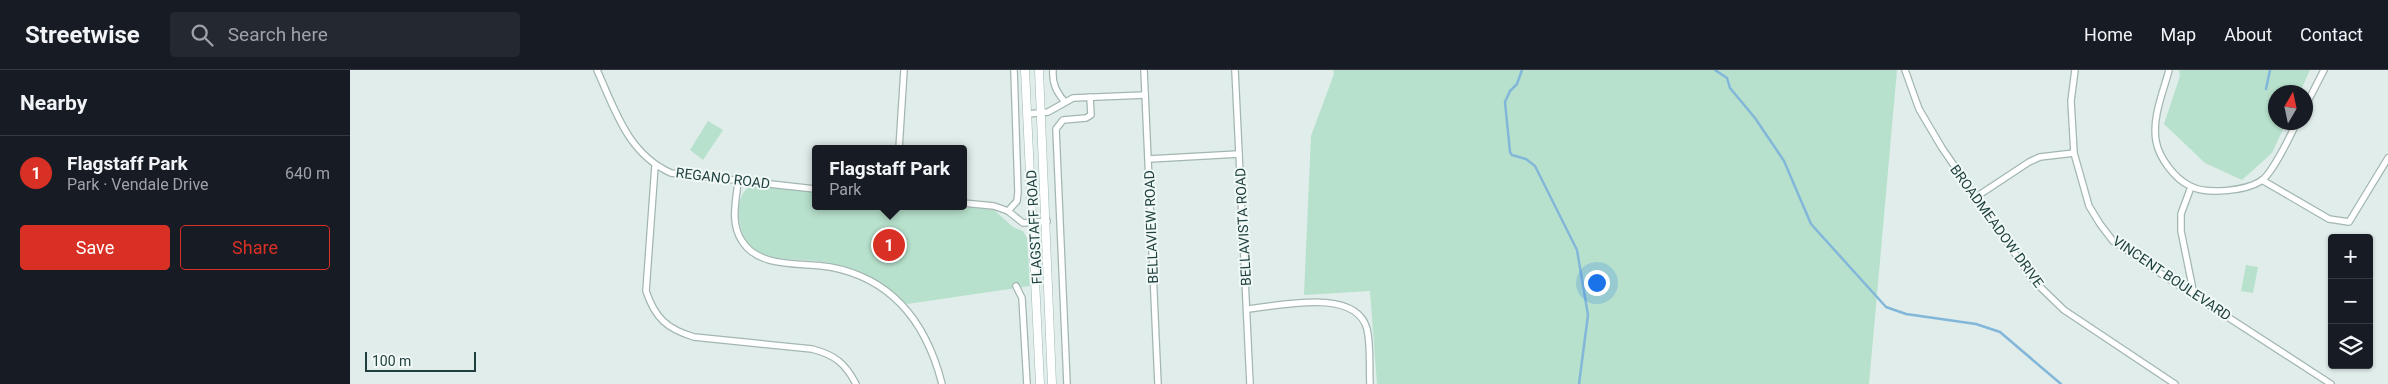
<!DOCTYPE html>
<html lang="en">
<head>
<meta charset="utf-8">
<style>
  body { margin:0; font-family:Roboto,sans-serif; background:#242831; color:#f1f3f6 }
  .controls { position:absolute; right:15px; bottom:15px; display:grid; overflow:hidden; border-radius:5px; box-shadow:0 1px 4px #0004 }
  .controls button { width:45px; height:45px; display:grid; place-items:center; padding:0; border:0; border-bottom:1px solid #363941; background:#171b24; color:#f1f3f6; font:25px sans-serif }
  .compass { position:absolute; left:1918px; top:15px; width:45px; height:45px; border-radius:50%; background:#171b24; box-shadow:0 1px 4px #0004; rotate:9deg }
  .scale { position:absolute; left:15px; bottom:12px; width:111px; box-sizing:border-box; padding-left:5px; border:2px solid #1f403f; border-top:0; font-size:14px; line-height:18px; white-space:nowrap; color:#1f403f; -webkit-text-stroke:4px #f1f9f7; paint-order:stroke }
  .you { position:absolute; left:1246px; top:212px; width:18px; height:18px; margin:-12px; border:4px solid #fff; border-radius:50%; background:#1a73e8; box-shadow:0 0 0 8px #1a73e833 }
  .badge { display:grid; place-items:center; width:32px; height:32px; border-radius:50%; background:#d93025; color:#fff; font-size:16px; font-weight:700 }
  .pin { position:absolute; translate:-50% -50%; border:2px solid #fff; box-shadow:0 1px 5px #0006 }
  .popup { position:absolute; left:462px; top:75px; width:155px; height:65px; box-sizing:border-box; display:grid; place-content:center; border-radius:5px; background:#171b24; filter:drop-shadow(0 1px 4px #0005); font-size:16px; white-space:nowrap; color:#9ea1a6 }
  .popup b { font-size:19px; color:#f1f3f6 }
  .popup::after { content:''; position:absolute; left:50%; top:100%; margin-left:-10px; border:10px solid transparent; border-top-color:#171b24 }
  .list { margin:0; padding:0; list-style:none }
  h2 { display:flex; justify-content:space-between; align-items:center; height:65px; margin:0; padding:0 20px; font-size:21px }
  h2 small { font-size:16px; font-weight:400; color:#9ea1a6 }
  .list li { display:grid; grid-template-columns:32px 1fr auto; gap:15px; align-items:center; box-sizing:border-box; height:75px; padding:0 20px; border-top:1px solid #363941 }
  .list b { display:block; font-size:19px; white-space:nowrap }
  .list p { margin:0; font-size:16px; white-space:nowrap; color:#9ea1a6 }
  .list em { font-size:16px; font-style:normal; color:#9ea1a6 }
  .actions { display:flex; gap:10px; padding:15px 20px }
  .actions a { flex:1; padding:11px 0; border:1px solid #d93025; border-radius:5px; text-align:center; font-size:18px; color:#d93025 }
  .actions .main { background:#d93025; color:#fff }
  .icon { flex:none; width:28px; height:28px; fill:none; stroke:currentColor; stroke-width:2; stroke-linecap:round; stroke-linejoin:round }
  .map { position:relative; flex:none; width:2038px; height:314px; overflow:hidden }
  header { display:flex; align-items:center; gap:30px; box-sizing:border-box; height:70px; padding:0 25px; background:#171b24; border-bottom:1px solid #363941 }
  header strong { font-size:24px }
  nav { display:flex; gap:28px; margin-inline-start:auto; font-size:18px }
  .search { width:350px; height:45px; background:#242831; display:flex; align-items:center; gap:12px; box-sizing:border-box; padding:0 18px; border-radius:5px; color:#9ea1a6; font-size:19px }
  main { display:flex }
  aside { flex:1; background:#171b24 }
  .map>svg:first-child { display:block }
  .green { fill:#b7e1cc }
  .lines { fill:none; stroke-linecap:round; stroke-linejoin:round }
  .stream { stroke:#82b7d9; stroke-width:2.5 }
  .minor-casing { stroke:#a2b6b3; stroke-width:8 }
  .secondary-casing { stroke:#9dbab7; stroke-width:9 }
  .minor { stroke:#fff; stroke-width:5.5 }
  .secondary { stroke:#fff; stroke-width:8 }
  .labels { text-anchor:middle; stroke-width:4; stroke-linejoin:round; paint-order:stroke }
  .street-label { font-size:14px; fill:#1f403f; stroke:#f1f9f7 }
</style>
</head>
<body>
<header>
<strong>Streetwise</strong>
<div class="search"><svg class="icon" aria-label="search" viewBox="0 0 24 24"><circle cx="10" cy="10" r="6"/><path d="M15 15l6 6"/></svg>Search here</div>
<nav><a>Home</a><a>Map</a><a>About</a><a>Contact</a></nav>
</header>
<main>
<aside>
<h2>Nearby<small></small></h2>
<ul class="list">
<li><span class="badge">1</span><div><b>Flagstaff Park</b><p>Park · Vendale Drive</p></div><em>640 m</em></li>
</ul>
<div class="actions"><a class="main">Save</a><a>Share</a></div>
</aside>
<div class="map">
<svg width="2038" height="314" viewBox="0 0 2038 314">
  <rect width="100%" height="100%" fill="#e0edea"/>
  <g class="green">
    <path d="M983,0H1547L1519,314H1027L1020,221L954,225L961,66L984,4Z"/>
    <path d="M1829,0H1960L1950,22H1926V52L1936,53L1922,83L1892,110L1855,93L1814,54L1830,6Z"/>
    <path d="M358,51L373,60L353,90L340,80Z"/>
    <path d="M402,116L465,122V136H608L644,140L663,157L673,161L677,168L680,216L557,234C535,215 510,199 481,193C458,188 428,193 406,181C388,170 380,124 402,116Z"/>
    <path d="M1896,195L1908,197L1903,223L1891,221Z"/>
  </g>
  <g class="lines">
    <g class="stream">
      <path d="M1172,0L1167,14L1160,21L1155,32L1160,82L1162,85L1176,89L1185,96L1227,180L1238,245L1229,314"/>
      <path d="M1365,0L1377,8L1380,18L1405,48L1434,91L1461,154L1536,237L1556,244L1626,254L1650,262L1711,314"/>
      <path d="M1916,19L1920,0"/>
    </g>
    <g class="minor-casing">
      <g id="minor">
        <path d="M247,0C265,40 278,84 321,103L465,119"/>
        <path d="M703,0C702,13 706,21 714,31"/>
        <path d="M794,0L808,314"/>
        <path d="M885,0L900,314"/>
        <path d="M1555,0L1569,39L1592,78L1684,211L1714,240L1825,314"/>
        <path d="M1725,0L1721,31L1724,83L1739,136L1750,154L1763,171L1816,207L1981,314"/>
        <path d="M1819,0C1813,23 1802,47 1806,71C1809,88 1825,109 1840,116C1857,125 1895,121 1911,111C1923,103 1940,66 1947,52"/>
        <path d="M1956,35L1974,0"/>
        <path d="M678,44L698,42L723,28L795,25"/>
        <path d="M549,79L554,0"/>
        <path d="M799,89L889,84"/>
        <path d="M305,96L296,221C305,248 317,259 344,267L462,279C485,285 495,293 506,314"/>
        <path d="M1912,110L1979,149L1999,152L2038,88"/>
        <path d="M388,112C386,131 380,153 392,171C409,199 452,192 480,197C545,209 577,255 592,314"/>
        <path d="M1841,117L1831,144V161L1844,225"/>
        <path d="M1626,127L1679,92L1690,87L1724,83"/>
        <path d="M613,133L644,136L658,141L673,153L697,151"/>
        <path d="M658,141L667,131L668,122L664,0"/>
        <path d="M666,216L672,228L677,314"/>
        <path d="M897,239C929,236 1006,217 1017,259C1021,276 1019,297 1020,314"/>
        <path d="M717,314L706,59L713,50L736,48L741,45L740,27"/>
      </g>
    </g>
    <g class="secondary-casing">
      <g id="secondary">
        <path d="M675,0L690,314"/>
        <path d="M689,0L702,314"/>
      </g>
    </g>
    <use href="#minor" class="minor"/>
    <use href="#secondary" class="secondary"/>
  </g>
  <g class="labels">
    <g class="street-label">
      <text transform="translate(373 108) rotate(7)" y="5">REGANO ROAD</text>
      <text transform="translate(1647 156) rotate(54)" y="5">BROADMEADOW DRIVE</text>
      <text transform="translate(684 157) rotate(-93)" y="5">FLAGSTAFF ROAD</text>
      <text transform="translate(801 157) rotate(-92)" y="5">BELLAVIEW ROAD</text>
      <text transform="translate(893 157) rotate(-93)" y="5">BELLAVISTA ROAD</text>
      <text transform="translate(1822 208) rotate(34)" y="5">VINCENT BOULEVARD</text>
    </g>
  </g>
</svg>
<div class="controls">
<button>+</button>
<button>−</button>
<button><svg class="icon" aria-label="layers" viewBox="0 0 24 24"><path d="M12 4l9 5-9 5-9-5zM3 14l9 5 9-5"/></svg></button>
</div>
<svg class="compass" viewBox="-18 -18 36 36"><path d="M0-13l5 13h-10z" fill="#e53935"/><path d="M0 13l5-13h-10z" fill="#9ea1a6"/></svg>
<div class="scale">100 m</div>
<div class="you"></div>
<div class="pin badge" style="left:539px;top:175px">1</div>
<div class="popup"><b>Flagstaff Park</b>Park</div>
</div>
</main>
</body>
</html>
